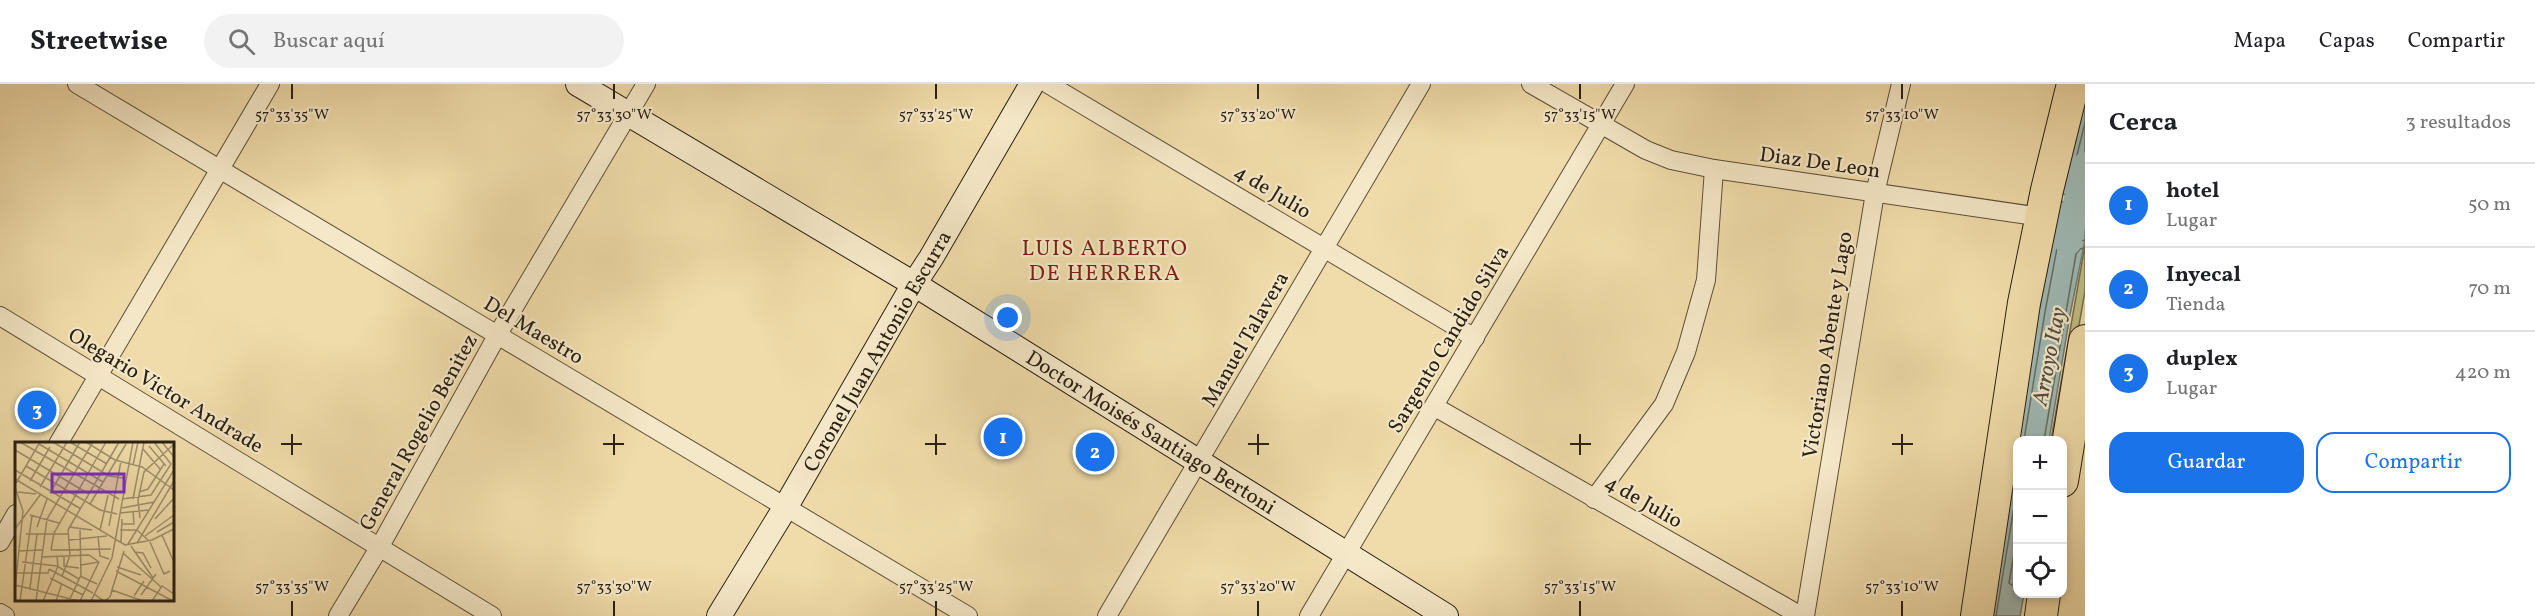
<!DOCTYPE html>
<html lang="es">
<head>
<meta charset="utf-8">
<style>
  body { margin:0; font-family:Vollkorn,serif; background:#f2f2f2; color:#202124 }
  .controls { position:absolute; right:18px; bottom:18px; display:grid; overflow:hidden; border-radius:12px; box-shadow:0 3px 9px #0003 }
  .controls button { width:54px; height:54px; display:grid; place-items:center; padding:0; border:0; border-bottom:2px solid #e0e0e0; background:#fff; color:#202124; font:30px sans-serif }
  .you { position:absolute; left:1008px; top:234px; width:21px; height:21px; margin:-15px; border:4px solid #fff; border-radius:50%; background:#1a73e8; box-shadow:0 0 0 9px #1a73e833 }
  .badge { display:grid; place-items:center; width:39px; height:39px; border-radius:50%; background:#1a73e8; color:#fff; font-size:20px; font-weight:700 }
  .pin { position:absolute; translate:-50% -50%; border:3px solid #fff; box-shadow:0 2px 6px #0006 }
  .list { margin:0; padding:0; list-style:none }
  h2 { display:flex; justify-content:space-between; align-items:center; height:78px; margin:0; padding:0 24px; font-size:26px }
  h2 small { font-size:20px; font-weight:400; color:#757577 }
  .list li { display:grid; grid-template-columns:39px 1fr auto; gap:18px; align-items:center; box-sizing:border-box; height:84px; padding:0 24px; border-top:2px solid #e0e0e0 }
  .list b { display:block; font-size:22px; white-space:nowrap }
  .list p { margin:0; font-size:20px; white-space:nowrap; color:#757577 }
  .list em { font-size:20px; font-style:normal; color:#757577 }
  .actions { display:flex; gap:12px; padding:18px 24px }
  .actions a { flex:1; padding:14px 0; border:2px solid #1a73e8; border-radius:18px; text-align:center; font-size:21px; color:#1a73e8 }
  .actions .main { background:#1a73e8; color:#fff }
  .icon { flex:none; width:33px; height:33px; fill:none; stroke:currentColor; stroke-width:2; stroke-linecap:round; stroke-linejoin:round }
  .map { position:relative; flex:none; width:2085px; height:532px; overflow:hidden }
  header { display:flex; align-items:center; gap:36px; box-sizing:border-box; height:84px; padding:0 30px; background:#fff; border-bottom:2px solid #e0e0e0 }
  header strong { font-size:28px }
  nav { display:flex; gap:33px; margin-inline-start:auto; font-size:21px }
  .search { width:420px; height:54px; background:#f2f2f2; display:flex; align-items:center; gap:15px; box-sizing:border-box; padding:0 21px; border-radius:33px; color:#757577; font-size:22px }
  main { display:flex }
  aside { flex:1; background:#fff }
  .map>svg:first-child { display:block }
  .green { fill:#c1be84; stroke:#756f4c; stroke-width:1.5 }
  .water { fill:#9fb9b4; stroke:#707c74; stroke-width:1.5 }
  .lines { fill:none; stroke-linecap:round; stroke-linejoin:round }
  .shore { stroke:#646c64; stroke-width:1.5 }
  .river { stroke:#9fb9b4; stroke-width:27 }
  .street-casing { stroke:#5b4f3a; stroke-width:20 }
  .secondary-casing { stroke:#292015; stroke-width:26 }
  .highway-casing { stroke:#292015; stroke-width:34 }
  .street { stroke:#f5e8c8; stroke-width:18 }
  .secondary { stroke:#f5e8c8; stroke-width:24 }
  .highway { stroke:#f0dcaa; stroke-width:32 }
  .ticks { fill:none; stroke:#292015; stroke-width:2 }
  .labels { text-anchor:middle; stroke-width:4.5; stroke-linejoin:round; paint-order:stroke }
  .street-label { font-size:21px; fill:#292015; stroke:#f5e8c8 }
  .neighbourhood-label { font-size:22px; letter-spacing:1.5px; fill:#7a1f14; stroke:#f5e8c8 }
  .water-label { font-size:22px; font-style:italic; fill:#4c4e45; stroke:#f5e8c8 }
  .inset-road { fill:none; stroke:#a0916e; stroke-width:1.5 }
  .view { fill:#7b2cbf; fill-opacity:0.15; stroke:#7b2cbf; stroke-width:3 }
  .inset-edge { fill:none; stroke:#292015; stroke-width:3 }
  .ticks-label { font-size:15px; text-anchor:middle; fill:#292015; stroke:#f5e8c8; stroke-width:4.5; stroke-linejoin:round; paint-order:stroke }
</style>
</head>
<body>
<header>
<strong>Streetwise</strong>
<div class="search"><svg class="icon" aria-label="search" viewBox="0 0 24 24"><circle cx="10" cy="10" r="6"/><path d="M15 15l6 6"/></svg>Buscar aquí</div>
<nav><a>Mapa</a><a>Capas</a><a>Compartir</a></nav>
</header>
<main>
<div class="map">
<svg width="2085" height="532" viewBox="0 0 2085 532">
  <rect width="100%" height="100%" fill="#f0dcaa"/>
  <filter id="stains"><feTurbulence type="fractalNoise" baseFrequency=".00333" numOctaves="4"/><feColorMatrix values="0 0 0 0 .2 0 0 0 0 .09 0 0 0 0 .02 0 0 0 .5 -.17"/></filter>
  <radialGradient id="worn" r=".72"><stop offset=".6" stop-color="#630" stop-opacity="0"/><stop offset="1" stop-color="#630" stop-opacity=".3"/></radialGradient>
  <path class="green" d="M2085,161V207L2059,356H2051Z"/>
  <g class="water">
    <path d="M2085,16V116L2062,110Z"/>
    <path d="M2060,117L2085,123V156L2070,231L2049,356H2018L2039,227Z"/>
    <path d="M2017,360L2018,510H2024L2020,532H1990Z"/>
  </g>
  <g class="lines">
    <g class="shore">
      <path d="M2085,39L2069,103L2071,106L2085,109"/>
      <path d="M2085,136L2070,135L2065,164L2069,166L2076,158L2085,156"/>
      <path d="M2024,356L2045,228L2064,127L2067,125L2085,129"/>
      <path d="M2044,356L2076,170L2080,165L2085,164"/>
      <path d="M2018,446L2009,499L2013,502L2018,498"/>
      <path d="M1996,532L2018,399"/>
    </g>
    <path class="river" d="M2068,158L2085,82"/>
    <g class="street-casing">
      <g id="street">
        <path d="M77,0L968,532"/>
        <path d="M1048,0L1475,254"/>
        <path d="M1531,0L1646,66L1671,76L1714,85L2041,133"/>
        <path d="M0,232L492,532"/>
        <path d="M1435,323L1801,532"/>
        <path d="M58,360L270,0"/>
        <path d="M1594,415L1664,320L1686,268L1706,196L1714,85"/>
        <path d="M0,458L16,430"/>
        <path d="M0,529L5,532"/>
        <path d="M338,532L379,464L498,250L646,0"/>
        <path d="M1107,532L1421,0"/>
        <path d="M1309,532L1625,0"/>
        <path d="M1805,532L1875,109L1901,0"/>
      </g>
    </g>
    <g class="secondary-casing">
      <g id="secondary">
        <path d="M578,0L914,200L1446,532"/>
        <path d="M719,532L785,424L914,200L931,174L1032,0"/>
      </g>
    </g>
    <g class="highway-casing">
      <g id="highway">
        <path d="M2062,397L2085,257"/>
        <path d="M1977,532L2024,219L2047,106L2073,0"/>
        <path d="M2041,532L2044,510"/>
      </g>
    </g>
    <use href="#street" class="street"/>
    <use href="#secondary" class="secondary"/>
    <use href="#highway" class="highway"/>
  </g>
  <path class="ticks" d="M292,0V15M614,0V15M936,0V15M1258,0V15M1580,0V15M1902,0V15M292,350V371M614,350V371M936,350V371M1258,350V371M1580,350V371M1902,350V371M281,360H302M603,360H624M925,360H946M1248,360H1269M1570,360H1591M1892,360H1913M292,517V532M614,517V532M936,517V532M1258,517V532M1580,517V532M1902,517V532"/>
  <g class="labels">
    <g class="street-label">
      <text transform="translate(1820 78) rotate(8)" y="7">Diaz De Leon</text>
      <text transform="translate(1273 107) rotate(31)" y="7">4 de Julio</text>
      <text transform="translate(534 246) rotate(31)" y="7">Del Maestro</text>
      <text transform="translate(1245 255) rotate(-60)" y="7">Manuel Talavera</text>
      <text transform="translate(1448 255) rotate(-59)" y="7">Sargento Candido Silva</text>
      <text transform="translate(1827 261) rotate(-81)" y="7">Victoriano Abente y Lago</text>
      <text transform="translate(877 267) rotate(-60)" y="7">Coronel Juan Antonio Escurra</text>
      <text transform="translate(166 306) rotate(31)" y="7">Olegario Victor Andrade</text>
      <text transform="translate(418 348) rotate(-61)" y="7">General Rogelio Benitez</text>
      <text transform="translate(1151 348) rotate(32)" y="7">Doctor Moisés Santiago Bertoni</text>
      <text transform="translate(1644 417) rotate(30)" y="7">4 de Julio</text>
    </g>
    <g class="neighbourhood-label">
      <text x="1105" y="171">LUIS ALBERTO<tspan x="1105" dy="25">DE HERRERA</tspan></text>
    </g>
    <g class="water-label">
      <text transform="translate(2048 272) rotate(-79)" y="8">Arroyo Itay</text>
    </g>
  </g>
  <g transform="translate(15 358)">
    <rect width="159" height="159" fill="#f0dcaa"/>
    <path class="inset-road" d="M5,0L104,57M38,0L94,34L108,36M55,0L92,22M71,0L100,18L127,25L159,48M147,0L159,15M24,2L88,40M134,4L151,24M128,7L145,27M0,8L74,52M118,23L123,0M11,24L85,68L102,72M0,28L66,67M0,37L110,103L137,98L159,87M15,39L35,5M1,41L25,0M0,45L8,69L0,147M25,45L52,0M3,50L21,52M124,50L133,47L149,22M35,51L65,0M107,57L136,53L156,22L139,0M118,57L129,0M75,62L111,2M107,66L139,60M105,71L134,68M15,73L44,81M125,76L123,58L129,30L159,2M140,77L159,56M107,82H119L118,69M94,84L106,19M22,85L32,57M54,85L77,88M0,87L25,53M85,88L93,53M105,88H122L134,99M142,90L159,80M11,92H53M147,93L159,120M83,94L85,114L94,117M130,94L159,73M54,98L92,94M135,100L149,132L155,129M106,101L107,77M122,101L159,39M113,102L159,28M116,104L138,136M36,108L39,91L91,0M36,108L96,107M4,109L27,108M119,110L128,111L136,126M108,111L146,145M49,114V124L64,126M26,115L74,113L84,120M7,120L42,124L64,137M66,123L84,120M102,125L126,133M34,127L78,151M101,129L158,159M2,131H33L34,127M47,134L55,114L53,88L104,0M65,134L82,142M35,136L68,153M0,143L64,159M15,146L22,92M97,148L109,109M79,152L89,159L95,155M126,153L141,132M119,154L129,139M95,155L97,148L128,159M5,159L17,74M21,159L32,77L78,0M28,159L43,124L42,114M41,159L47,141M54,159L66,133L65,88M65,159L84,120M76,159L97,116L118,0M137,159L147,144L159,152"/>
    <path class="view" d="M37,32H109V50H37Z"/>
    <rect width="159" height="159" class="inset-edge"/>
  </g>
  <g class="ticks-label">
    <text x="292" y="35">57°33'35"W</text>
    <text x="614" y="35">57°33'30"W</text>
    <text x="936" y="35">57°33'25"W</text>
    <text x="1258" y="35">57°33'20"W</text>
    <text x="1580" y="35">57°33'15"W</text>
    <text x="1902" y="35">57°33'10"W</text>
    <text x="292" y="507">57°33'35"W</text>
    <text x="614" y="507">57°33'30"W</text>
    <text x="936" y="507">57°33'25"W</text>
    <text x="1258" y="507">57°33'20"W</text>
    <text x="1580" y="507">57°33'15"W</text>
    <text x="1902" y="507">57°33'10"W</text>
  </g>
  <rect width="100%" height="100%" filter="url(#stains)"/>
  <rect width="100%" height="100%" fill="url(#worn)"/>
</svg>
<div class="controls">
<button>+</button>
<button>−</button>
<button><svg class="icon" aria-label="locate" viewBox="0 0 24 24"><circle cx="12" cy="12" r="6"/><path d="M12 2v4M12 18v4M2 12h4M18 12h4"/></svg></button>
</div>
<div class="you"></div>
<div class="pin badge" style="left:1003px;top:353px">1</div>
<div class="pin badge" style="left:1095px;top:368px">2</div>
<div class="pin badge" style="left:37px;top:326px">3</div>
</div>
<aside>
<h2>Cerca<small>3 resultados</small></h2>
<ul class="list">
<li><span class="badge">1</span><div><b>hotel</b><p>Lugar</p></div><em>50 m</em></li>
<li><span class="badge">2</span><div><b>Inyecal</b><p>Tienda</p></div><em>70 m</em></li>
<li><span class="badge">3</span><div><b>duplex</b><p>Lugar</p></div><em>420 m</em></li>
</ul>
<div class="actions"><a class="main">Guardar</a><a>Compartir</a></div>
</aside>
</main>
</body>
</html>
